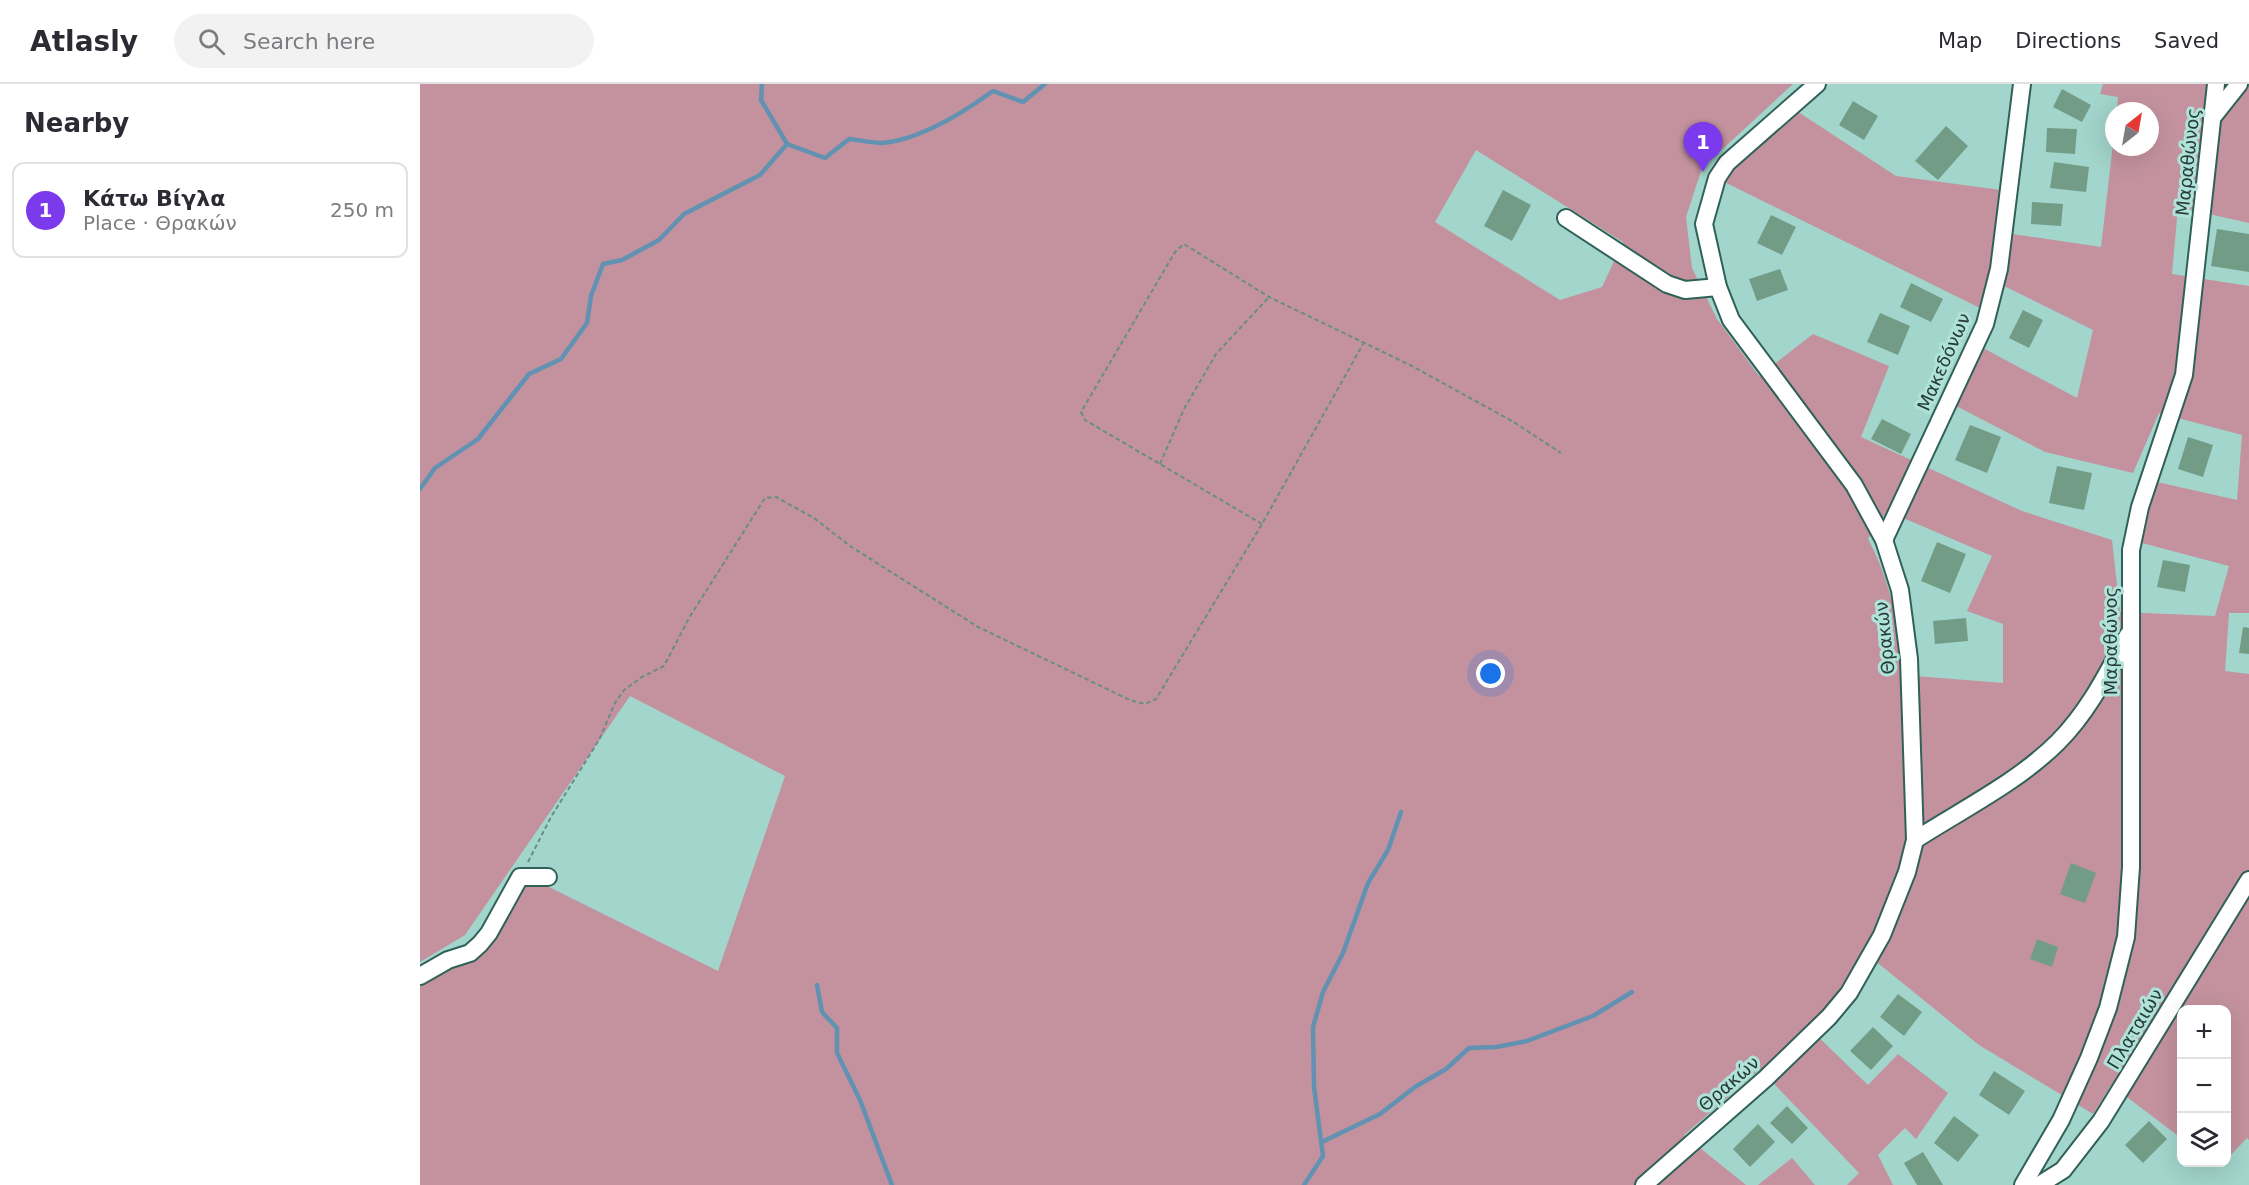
<!DOCTYPE html>
<html lang="en">
<head>
<meta charset="utf-8">
<style>
  body { margin:0; font-family:"DejaVu Sans",sans-serif; background:#f2f2f3; color:#2b2b33 }
  .controls { position:absolute; right:18px; bottom:18px; display:grid; overflow:hidden; border-radius:12px; box-shadow:0 6px 24px #0002 }
  .controls button { width:54px; height:54px; display:grid; place-items:center; padding:0; border:0; border-bottom:2px solid #e1e1e2; background:#fff; color:#2b2b33; font:30px sans-serif }
  .compass { position:absolute; left:1685px; top:18px; width:54px; height:54px; border-radius:50%; background:#fff; box-shadow:0 6px 24px #0002; rotate:31deg }
  .you { position:absolute; left:1071px; top:590px; width:21px; height:21px; margin:-15px; border:4px solid #fff; border-radius:50%; background:#1a73e8; box-shadow:0 0 0 9px #1a73e833 }
  .badge { display:grid; place-items:center; width:39px; height:39px; border-radius:50%; background:#7c3aed; color:#fff; font-size:20px; font-weight:700 }
  .pin { position:absolute; translate:-50% -50px; filter:drop-shadow(0 2px 3px #0008) }
  .pin::after { content:''; position:absolute; top:32px; width:21px; height:18px; background:inherit; clip-path:polygon(0 0,100% 0,50% 100%) }
  .list { margin:0; padding:0; list-style:none }
  h2 { display:flex; justify-content:space-between; align-items:center; height:78px; margin:0; padding:0 24px; font-size:26px }
  h2 small { font-size:20px; font-weight:400; color:#7c7c81 }
  .list li { display:grid; grid-template-columns:39px 1fr auto; gap:18px; align-items:center; box-sizing:border-box; height:96px; margin:0 12px 12px; padding:0 12px; border:2px solid #e1e1e2; border-radius:12px }
  .list b { display:block; font-size:22px; white-space:nowrap }
  .list p { margin:0; font-size:20px; white-space:nowrap; color:#7c7c81 }
  .list em { font-size:20px; font-style:normal; color:#7c7c81 }
  .icon { flex:none; width:33px; height:33px; fill:none; stroke:currentColor; stroke-width:2; stroke-linecap:round; stroke-linejoin:round }
  .map { position:relative; flex:none; width:1829px; height:1101px; overflow:hidden }
  header { display:flex; align-items:center; gap:36px; box-sizing:border-box; height:84px; padding:0 30px; background:#fff; border-bottom:2px solid #e1e1e2 }
  header strong { font-size:28px }
  nav { display:flex; gap:33px; margin-inline-start:auto; font-size:21px }
  .search { width:420px; height:54px; background:#f2f2f3; display:flex; align-items:center; gap:15px; box-sizing:border-box; padding:0 21px; border-radius:33px; color:#7c7c81; font-size:22px }
  main { display:flex }
  aside { flex:1; background:#fff }
  .map>svg:first-child { display:block }
  .green { fill:#c3929e; fill-rule:evenodd }
  .lines { fill:none; stroke-linecap:round; stroke-linejoin:round }
  .stream { stroke:#6292b1; stroke-width:4.5 }
  .building { fill:#739c87 }
  .minor-casing { stroke:#306159; stroke-width:20 }
  .path { stroke:#688d87; stroke-width:2; stroke-dasharray:4.5 3; stroke-linecap:butt }
  .minor { stroke:#fff; stroke-width:16 }
  .labels { text-anchor:middle; stroke-width:6; stroke-linejoin:round; paint-order:stroke }
  .street-label { font-size:18px; fill:#273c38; stroke:#afe2d9 }
</style>
</head>
<body>
<header>
<strong>Atlasly</strong>
<div class="search"><svg class="icon" aria-label="search" viewBox="0 0 24 24"><circle cx="10" cy="10" r="6"/><path d="M15 15l6 6"/></svg>Search here</div>
<nav><a>Map</a><a>Directions</a><a>Saved</a></nav>
</header>
<main>
<aside>
<h2>Nearby<small></small></h2>
<ul class="list">
<li><span class="badge">1</span><div><b>Κάτω Βίγλα</b><p>Place · Θρακών</p></div><em>250 m</em></li>
</ul>
</aside>
<div class="map">
<svg width="1829" height="1101" viewBox="0 0 1829 1101">
  <rect width="100%" height="100%" fill="#a2d5cc"/>
  <g class="green">
    <path d="M0,0H1373L1282,84L1266,133L1272,184L1297,235L1339,292L1393,250L1469,282L1441,353L1602,427L1692,456L1700,528L1795,532L1809,482L1722,459L1724,432L1737,398L1817,416L1822,351L1739,329L1713,389L1625,368L1536,322L1563,264L1657,314L1673,246L1572,196L1562,225L1290,91L1363,18L1476,92L1581,106L1579,148L1681,163L1694,51V63H1730V27H1697L1698,13L1680,10L1683,0H1829V139L1758,123L1752,190L1829,202V529H1809L1805,587L1829,590V1056L1827,1054L1807,1075L1806,926H1762L1761,1054L1691,1001L1673,1030L1559,961L1443,867L1417,910L1388,943L1448,1001L1478,970L1528,1009L1496,1055L1485,1044L1458,1071L1473,1101H1427L1439,1089L1340,985L1264,1051L1326,1101H0V901L70,859L105,801L119,798L298,887L365,692L210,612L45,851L0,878ZM1056,66L1203,158L1182,203L1140,216L1015,138ZM1467,427L1572,472L1547,527L1583,540V599L1483,591C1478,541 1472,500 1448,455Z"/>
    <path d="M1372,1074L1395,1101H1338Z"/>
  </g>
  <g class="lines">
    <g class="stream">
      <path d="M342,0L341,16L367,60L405,74L429,55C440,56 452,59 462,59C500,56 544,28 573,7L603,18L625,0"/>
      <path d="M0,405L15,384L58,355L109,290L141,275L167,239L171,212L183,180L202,176L239,156L264,130L340,91L367,60"/>
      <path d="M397,901L402,928L417,944V969L440,1016L472,1101"/>
      <path d="M902,1058L960,1030L995,1003L1026,985L1049,964L1076,963L1107,957L1173,932L1212,908"/>
      <path d="M884,1101L903,1072L894,1003L893,943L903,908L923,869L948,799L968,766L981,728"/>
    </g>
  </g>
  <g class="building">
    <path d="M1642,5L1671,21L1662,38L1633,23Z"/>
    <path d="M1433,17L1458,32L1444,56L1419,41Z"/>
    <path d="M1526,42L1548,62L1518,96L1495,77Z"/>
    <path d="M1627,44L1657,45L1655,70L1626,68Z"/>
    <path d="M1634,78L1669,83L1666,108L1630,104Z"/>
    <path d="M1083,106L1111,121L1092,157L1064,142Z"/>
    <path d="M1612,118L1643,120L1641,142L1611,140Z"/>
    <path d="M1351,131L1376,143L1362,171L1337,159Z"/>
    <path d="M1797,145L1829,150V188L1791,182Z"/>
    <path d="M1360,185L1368,206L1337,217L1329,195Z"/>
    <path d="M1491,199L1523,215L1511,238L1480,223Z"/>
    <path d="M1603,226L1623,236L1609,264L1589,254Z"/>
    <path d="M1460,229L1490,242L1478,271L1447,258Z"/>
    <path d="M1462,335L1491,350L1481,370L1451,355Z"/>
    <path d="M1550,341L1581,353L1567,389L1535,376Z"/>
    <path d="M1768,353L1793,361L1783,393L1758,385Z"/>
    <path d="M1637,382L1672,389L1664,426L1629,419Z"/>
    <path d="M1517,458L1546,470L1530,509L1501,497Z"/>
    <path d="M1743,476L1770,481L1765,508L1737,503Z"/>
    <path d="M1546,534L1548,557L1515,560L1513,537Z"/>
    <path d="M1823,543L1829,544V570L1819,569Z"/>
    <path d="M1651,779L1676,789L1665,819L1640,810Z"/>
    <path d="M1617,855L1638,863L1632,883L1610,875Z"/>
    <path d="M1478,910L1502,928L1484,952L1460,933Z"/>
    <path d="M1453,943L1473,962L1451,986L1430,967Z"/>
    <path d="M1574,987L1605,1007L1589,1031L1559,1011Z"/>
    <path d="M1367,1022L1388,1044L1372,1060L1350,1039Z"/>
    <path d="M1534,1032L1559,1051L1538,1078L1514,1059Z"/>
    <path d="M1729,1037L1747,1055L1723,1079L1705,1061Z"/>
    <path d="M1338,1040L1355,1058L1330,1083L1313,1065Z"/>
    <path d="M1503,1068L1523,1101H1497L1484,1079Z"/>
  </g>
  <g class="lines">
    <g class="minor-casing">
      <g id="minor">
        <path d="M1792,34L1819,0"/>
        <path d="M1146,134L1247,200L1265,206L1298,203"/>
        <path d="M1464,456L1565,240L1579,185L1602,0"/>
        <path d="M1495,756C1543,725 1598,698 1638,658C1669,627 1688,588 1708,551"/>
        <path d="M0,892L28,876L50,869L60,860L69,849L100,793H128"/>
        <path d="M1224,1101L1346,994L1409,933L1429,909L1462,851L1487,788L1495,756L1489,575L1480,506L1464,456L1434,401L1311,236L1298,203L1284,140L1297,94L1307,79L1397,0"/>
        <path d="M1603,1101L1641,1036L1669,974L1688,924L1706,853L1711,783V466L1720,423L1764,291L1796,0"/>
        <path d="M1619,1101L1643,1086L1681,1037L1829,796"/>
      </g>
    </g>
    <g class="path">
      <path d="M740,380L764,325L796,270L849,213"/>
      <path d="M842,440L665,336L661,328L755,168L764,160L849,213L990,281L1092,337L1141,369"/>
      <path d="M108,778L131,733L179,656L195,619L204,606L222,593L244,582L269,534L345,414L356,413L394,434L430,462L558,543L710,616L725,620L736,615L842,440L943,260"/>
    </g>
    <use href="#minor" class="minor"/>
  </g>
  <g class="labels">
    <g class="street-label">
      <text transform="translate(1768 78) rotate(-84)" y="6">Μαραθώνος</text>
      <text transform="translate(1524 278) rotate(-66)" y="6">Μακεδόνων</text>
      <text transform="translate(1465 554) rotate(-96)" y="6">Θρακών</text>
      <text transform="translate(1691 557) rotate(-90)" y="6">Μαραθώνος</text>
      <text transform="translate(1715 945) rotate(-59)" y="6">Πλαταιών</text>
      <text transform="translate(1309 1000) rotate(-41)" y="6">Θρακών</text>
    </g>
  </g>
</svg>
<div class="controls">
<button>+</button>
<button>−</button>
<button><svg class="icon" aria-label="layers" viewBox="0 0 24 24"><path d="M12 4l9 5-9 5-9-5zM3 14l9 5 9-5"/></svg></button>
</div>
<svg class="compass" viewBox="-18 -18 36 36"><path d="M0-13l5 13h-10z" fill="#e53935"/><path d="M0 13l5-13h-10z" fill="#7c7c81"/></svg>
<div class="you"></div>
<div class="pin badge" style="left:1283px;top:88px">1</div>
</div>
</main>
</body>
</html>
